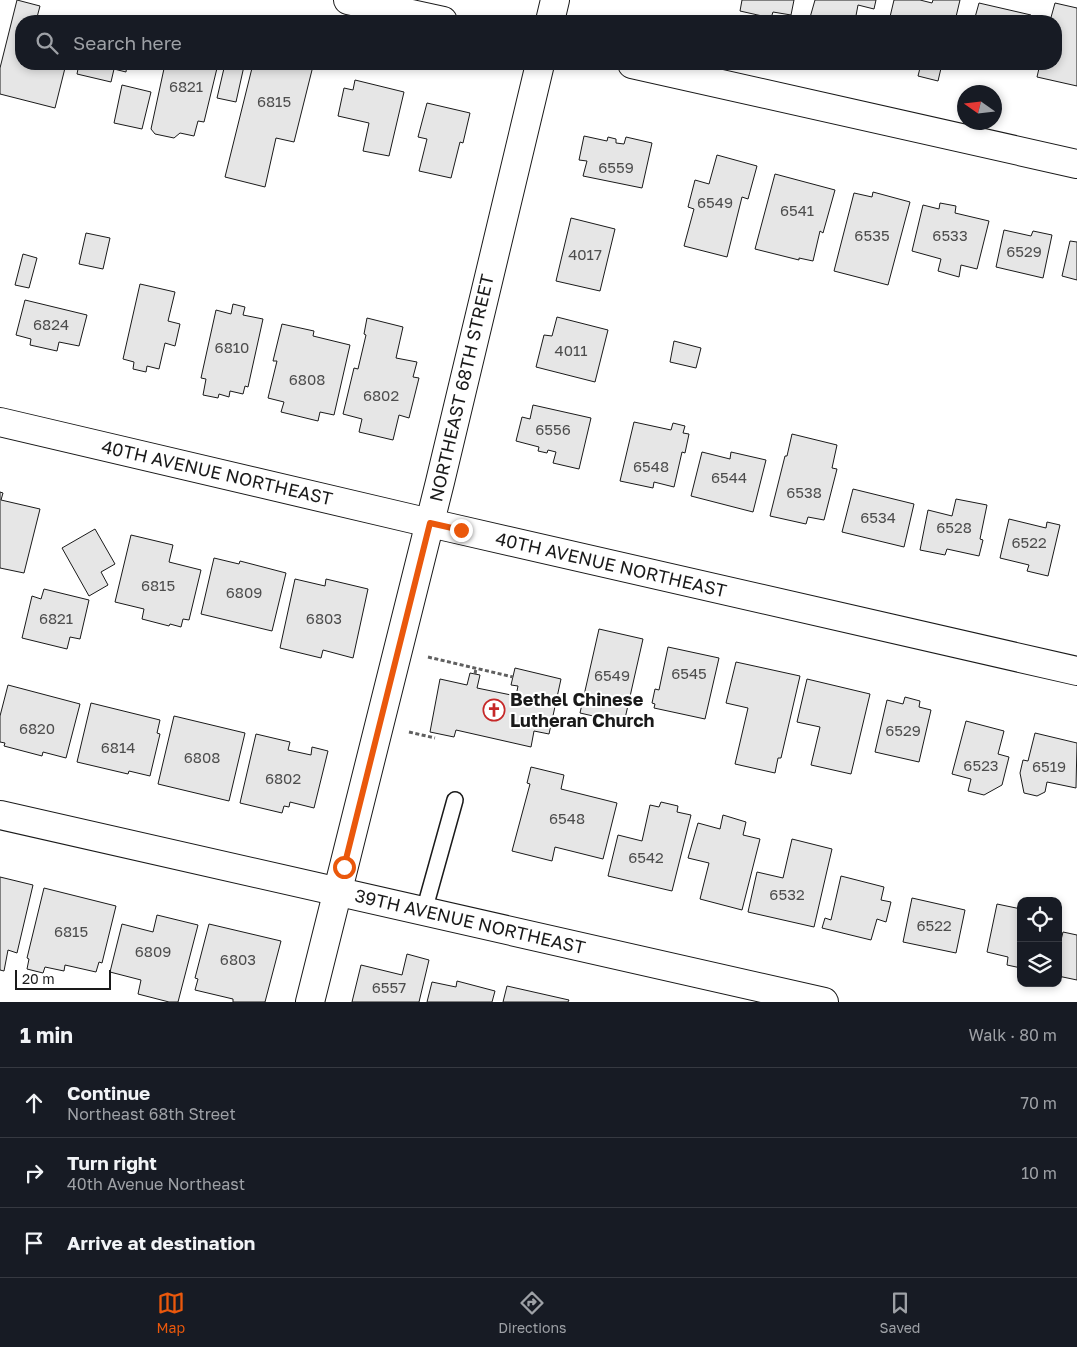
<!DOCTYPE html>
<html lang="en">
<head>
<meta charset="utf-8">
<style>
  body { margin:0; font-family:"Golos Text",sans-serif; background:#20242c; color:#f1f3f6 }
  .controls { position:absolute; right:15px; bottom:15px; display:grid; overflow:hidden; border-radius:10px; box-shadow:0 2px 8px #0003 }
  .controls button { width:45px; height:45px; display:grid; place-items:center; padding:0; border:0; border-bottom:1px solid #363941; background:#171b24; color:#f1f3f6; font:25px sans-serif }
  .compass { position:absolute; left:957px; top:85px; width:45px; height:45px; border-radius:50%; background:#171b24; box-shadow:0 2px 8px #0003; rotate:284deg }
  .scale { position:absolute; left:15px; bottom:12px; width:96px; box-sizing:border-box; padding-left:5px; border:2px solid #1a1a1a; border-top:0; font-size:14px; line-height:18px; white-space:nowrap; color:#1a1a1a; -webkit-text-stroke:4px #fff; paint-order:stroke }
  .stop { position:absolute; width:15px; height:15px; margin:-11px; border:4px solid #ea580c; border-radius:50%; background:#fff }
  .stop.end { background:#ea580c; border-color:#fff; box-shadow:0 1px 5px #0008 }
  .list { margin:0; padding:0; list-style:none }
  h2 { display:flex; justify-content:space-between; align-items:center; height:65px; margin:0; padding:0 20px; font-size:21px }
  h2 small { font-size:16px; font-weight:400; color:#9ea1a6 }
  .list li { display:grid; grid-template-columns:32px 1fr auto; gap:15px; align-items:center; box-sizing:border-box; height:70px; padding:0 20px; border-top:1px solid #363941 }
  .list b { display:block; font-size:19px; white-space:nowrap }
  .list p { margin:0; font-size:16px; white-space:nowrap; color:#9ea1a6 }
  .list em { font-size:16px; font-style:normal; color:#9ea1a6 }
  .icon { flex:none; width:28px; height:28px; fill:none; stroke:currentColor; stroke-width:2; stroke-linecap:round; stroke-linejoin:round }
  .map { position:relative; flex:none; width:1077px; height:1002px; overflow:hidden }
  .search { position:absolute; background:#171b24; box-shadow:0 2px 8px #0003; left:15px; right:15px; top:15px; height:55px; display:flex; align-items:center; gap:12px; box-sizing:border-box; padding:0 18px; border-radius:20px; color:#9ea1a6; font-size:19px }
  .sheet { height:275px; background:#171b24 }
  nav { display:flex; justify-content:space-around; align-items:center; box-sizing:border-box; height:70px; border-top:1px solid #363941; background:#171b24; font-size:14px; color:#9ea1a6 }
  nav a { display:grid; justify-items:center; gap:2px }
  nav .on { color:#ea580c }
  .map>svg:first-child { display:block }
  .building { fill:#e6e6e6; stroke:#1a1a1a }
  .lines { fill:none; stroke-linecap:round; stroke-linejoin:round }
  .service-casing { stroke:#1a1a1a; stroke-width:18 }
  .minor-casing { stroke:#1a1a1a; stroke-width:30 }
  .tertiary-casing { stroke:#1a1a1a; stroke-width:30 }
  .path { stroke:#5f5f5f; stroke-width:3; stroke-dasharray:4 2.5; stroke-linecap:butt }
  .service { stroke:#fff; stroke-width:15 }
  .minor { stroke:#fff; stroke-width:28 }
  .tertiary { stroke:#fff; stroke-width:28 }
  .route { stroke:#ea580c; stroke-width:6 }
  .labels { text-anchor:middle; stroke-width:4; stroke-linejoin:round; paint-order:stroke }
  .number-label { font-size:15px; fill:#4d4d4d }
  .street-label { font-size:18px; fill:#1a1a1a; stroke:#fff }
  .poi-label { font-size:18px; font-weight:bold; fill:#1a1a1a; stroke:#fff; text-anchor:start }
</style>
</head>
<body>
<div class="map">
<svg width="1077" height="1002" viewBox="0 0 1077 1002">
  <rect width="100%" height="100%" fill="#fff"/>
  <g class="building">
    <path d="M17,0L40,6L36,21H21V64H66L55,108L0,94V68Z"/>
    <path d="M742,0H794L791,15L773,12L771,18L740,11Z"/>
    <path d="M815,0H876L874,9L858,5L855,21H809Z"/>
    <path d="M894,0H920L932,3L933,0H960L955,21H889Z"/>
    <path d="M979,3L1031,15L1029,21H974Z"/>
    <path d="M1055,3L1077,8V86L1037,77L1040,64H1056V21H1050Z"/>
    <path d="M79,64H127L126,72L114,69L111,82L77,74Z"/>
    <path d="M165,64H218L204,122L198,121L194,136L180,133L174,138L155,134L151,129Z"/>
    <path d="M225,64L244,66L236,102L217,98Z"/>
    <path d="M253,64H305L313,66L294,142L276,138L265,187L225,177Z"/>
    <path d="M921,64H942L938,81L918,76Z"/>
    <path d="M355,80L404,92L389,156L363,151L369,123L338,116L344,88L353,90Z"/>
    <path d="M122,85L151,92L142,129L114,123Z"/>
    <path d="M427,103L470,113L463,143L460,142L451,178L419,171L427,139L418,137Z"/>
    <path d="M584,136L607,141L608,137L616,139V143L624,144L626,137L652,143L642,188L583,176L587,161L579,160Z"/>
    <path d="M717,155L757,166L748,199L742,197L727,257L684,246L694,209L688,207L695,180L709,184Z"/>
    <path d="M775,174L835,190L823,233L820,231L813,261L799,258V260L755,249Z"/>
    <path d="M873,192L910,202L888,285L834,271L854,193L872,197Z"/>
    <path d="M940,203L956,206L955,213L989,221L977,269L961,265L959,277L938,271L941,259L912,251L923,205L939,209Z"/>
    <path d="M571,218L615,229L600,291L556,281Z"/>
    <path d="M1004,230L1031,236L1033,231L1052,235L1043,278L996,267Z"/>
    <path d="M86,233L110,238L103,269L79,264Z"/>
    <path d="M1070,241L1077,242V280L1062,276Z"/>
    <path d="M23,254L37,258L29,288L15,285Z"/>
    <path d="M140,284L175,292L168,321L180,324L175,346L165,343L159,369L147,366L146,372L133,369L134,362L123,359Z"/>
    <path d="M25,300L87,315L79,346L59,342L57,351L30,345L31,339L16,335Z"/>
    <path d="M233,304L245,307L243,315L263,319L248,387L245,386L243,394L230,391L229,397L219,394L218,398L203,395L206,379L201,378L216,310L231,314Z"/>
    <path d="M557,317L608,330L595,382L536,367L544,335L552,336Z"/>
    <path d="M367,318L403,327L396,358L417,362L413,377L419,378L409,418L399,415L393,440L359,432L362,419L343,414L354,368L358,369L366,335L364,334Z"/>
    <path d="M282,324L314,331L313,336L350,345L334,415L320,412L318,421L281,412L284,402L268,398L277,361H273Z"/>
    <path d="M674,341L701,348L696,368L670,362Z"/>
    <path d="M533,405L591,418L579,469L553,463L556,452L548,450L547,453L538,451L539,447L516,441L522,417L530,419Z"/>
    <path d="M634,422L671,430L673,423L685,426L683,433L689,434L685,453L682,452L674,487L654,482L653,488L620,481Z"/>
    <path d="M792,434L837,445L832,468L837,469L824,520L808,517L806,524L770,516L785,456H787Z"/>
    <path d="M702,452L730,459L731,452L766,460L753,512L691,496Z"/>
    <path d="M853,489L914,504L904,547L842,532Z"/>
    <path d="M0,492L3,493L1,500L40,509L24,573L0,568Z"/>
    <path d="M956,499L987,505L980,539L983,540L979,556L947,549L945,555L920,550L928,510L952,516Z"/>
    <path d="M1009,519L1046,528L1047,522L1060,525L1048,576L1027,571L1029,565L1000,558Z"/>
    <path d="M95,529L115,564L101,572L108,585L89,596L62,548Z"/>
    <path d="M131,535L173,545L169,562L201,570L189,620L183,619L181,627L170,624L169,626L142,619L144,609L115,602Z"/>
    <path d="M214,558L239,564L240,561L286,573L272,631L201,614Z"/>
    <path d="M295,579L325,586L326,579L368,589L353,658L323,650L321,658L280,648Z"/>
    <path d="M44,589L89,600L80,639L70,637L67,649L22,638L32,596L41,599Z"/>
    <path d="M599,629L643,639L624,723L580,713Z"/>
    <path d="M668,647L719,658L705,719L654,708L655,704L652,703L655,689L659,690Z"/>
    <path d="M736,662L800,676L781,758H778L775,773L735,764L748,708L726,703Z"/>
    <path d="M515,668L561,679L549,734L534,731L531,747L456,730L454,737L430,732L440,679L467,685L470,673L480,675L477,688L516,696L518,686L511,685Z"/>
    <path d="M807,679L870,694L851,774L811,765L820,727L797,722Z"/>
    <path d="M8,685L80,704L66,758L43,752L42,756L4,746L5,743L0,742V716Z"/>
    <path d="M905,697L920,701L919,707L931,710L919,762L875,752L887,700L903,704Z"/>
    <path d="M91,703L160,720L157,733L160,734L150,776L129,771L128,774L77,762Z"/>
    <path d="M174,716L245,733L229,801L158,784Z"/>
    <path d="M966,721L1004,731L998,754L1009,757L1002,785L984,795L968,791L971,779L952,774Z"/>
    <path d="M1035,733L1077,743L1076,788L1047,782L1045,792L1037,796L1024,793L1020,773L1023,760L1028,761Z"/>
    <path d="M256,734L290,742L288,750L311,755L312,747L328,751L314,808L290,802L289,807L284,806L282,813L240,803Z"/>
    <path d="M531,767L564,775L561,789L617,803L603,859L555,847L552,861L512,851L530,784L527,783Z"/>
    <path d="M661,802L678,806L677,812L691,815L672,891L608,876L618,835L642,841L650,805L659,807Z"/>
    <path d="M723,815L746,822L743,835L760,839L742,910L700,899L709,863L688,858L698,823L720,829Z"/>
    <path d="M792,839L832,849L814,927L748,912L757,872L783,878Z"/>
    <path d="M841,876L884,887L881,900L891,902L886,922L877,919L871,940L822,928L825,918L831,920Z"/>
    <path d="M0,877L33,885L17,953L8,950L4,971L0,970Z"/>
    <path d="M44,888L116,906L102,963L99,962L96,972L65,965L64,971L45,967L43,973L27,969L29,959L27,958Z"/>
    <path d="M912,898L965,910L956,953L903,942Z"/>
    <path d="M997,904L1021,909V968L1007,965L1008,957L987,952Z"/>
    <path d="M157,915L198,925L178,1002H169L138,994L141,980L110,972L122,924L153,932Z"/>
    <path d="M209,924L281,941L265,1002H233V999L195,990L198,979L195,978Z"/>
    <path d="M1063,932L1077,935V980L1058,976V952Z"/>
    <path d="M407,954L429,960L419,1002H352L361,965L402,975Z"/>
    <path d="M457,981L495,991L492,1002H427L432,982L456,987Z"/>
    <path d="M507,986L569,1000L568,1002H503Z"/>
  </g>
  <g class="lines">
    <g class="service-casing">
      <path id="service" d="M424,911L455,800"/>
    </g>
    <g class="minor-casing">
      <g id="minor">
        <path d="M348,0L443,21"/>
        <path d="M550,21L555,0"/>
        <path d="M632,64L1077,164"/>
        <path d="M0,815L824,1002"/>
        <path d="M310,1002L440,482L540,64"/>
      </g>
    </g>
    <g class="tertiary-casing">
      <path id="tertiary" d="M0,422L430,523L1077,671"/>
    </g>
    <g class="path">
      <path d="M428,657L513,677"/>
      <path d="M475,674L476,668"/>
      <path d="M409,732L435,738"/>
    </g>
    <use href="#service" class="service"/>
    <use href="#minor" class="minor"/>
    <use href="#tertiary" class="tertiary"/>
  </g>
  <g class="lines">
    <path class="route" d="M344,867L430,523L461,530"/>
  </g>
  <defs>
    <g id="church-ring" transform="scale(1.125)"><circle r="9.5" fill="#fff" stroke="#c62828" stroke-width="1.5"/><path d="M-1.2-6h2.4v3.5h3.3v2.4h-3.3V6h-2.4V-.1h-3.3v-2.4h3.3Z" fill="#c62828"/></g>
  </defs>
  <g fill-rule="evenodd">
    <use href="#church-ring" x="494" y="710"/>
  </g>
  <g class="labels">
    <g class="number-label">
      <text x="186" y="92">6821</text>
      <text x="274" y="107">6815</text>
      <text x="616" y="173">6559</text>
      <text x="715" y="208">6549</text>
      <text x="797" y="216">6541</text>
      <text x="872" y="241">6535</text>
      <text x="950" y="241">6533</text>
      <text x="1024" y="257">6529</text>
      <text x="585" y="260">4017</text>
      <text x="51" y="330">6824</text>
      <text x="232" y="353">6810</text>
      <text x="571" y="356">4011</text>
      <text x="307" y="385">6808</text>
      <text x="381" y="401">6802</text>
      <text x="553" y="435">6556</text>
      <text x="651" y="472">6548</text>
      <text x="729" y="483">6544</text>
      <text x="804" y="498">6538</text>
      <text x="878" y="523">6534</text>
      <text x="954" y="533">6528</text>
      <text x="1029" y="548">6522</text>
      <text x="158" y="591">6815</text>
      <text x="244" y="598">6809</text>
      <text x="56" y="624">6821</text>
      <text x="324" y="624">6803</text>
      <text x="689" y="679">6545</text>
      <text x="612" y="681">6549</text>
      <text x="37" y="734">6820</text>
      <text x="903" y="736">6529</text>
      <text x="118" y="753">6814</text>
      <text x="202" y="763">6808</text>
      <text x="981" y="771">6523</text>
      <text x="1049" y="772">6519</text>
      <text x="283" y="784">6802</text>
      <text x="567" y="824">6548</text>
      <text x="646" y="863">6542</text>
      <text x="787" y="900">6532</text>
      <text x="934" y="931">6522</text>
      <text x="71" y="937">6815</text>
      <text x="153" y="957">6809</text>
      <text x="238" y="965">6803</text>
      <text x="389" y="993">6557</text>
    </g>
    <g class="street-label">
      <text transform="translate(462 388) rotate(-77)" y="6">NORTHEAST 68TH STREET</text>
      <text transform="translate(217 473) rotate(13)" y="6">40TH AVENUE NORTHEAST</text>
      <text transform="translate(611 565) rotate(13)" y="6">40TH AVENUE NORTHEAST</text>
      <text transform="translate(470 922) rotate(13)" y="6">39TH AVENUE NORTHEAST</text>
    </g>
    <g class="poi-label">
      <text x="510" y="706">Bethel Chinese<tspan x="510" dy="21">Lutheran Church</tspan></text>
    </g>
  </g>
</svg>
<div class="controls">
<button><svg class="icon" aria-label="locate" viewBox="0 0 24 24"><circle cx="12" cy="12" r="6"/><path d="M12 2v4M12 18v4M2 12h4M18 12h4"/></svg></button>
<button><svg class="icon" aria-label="layers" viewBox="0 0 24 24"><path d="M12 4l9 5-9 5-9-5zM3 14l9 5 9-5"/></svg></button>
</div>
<svg class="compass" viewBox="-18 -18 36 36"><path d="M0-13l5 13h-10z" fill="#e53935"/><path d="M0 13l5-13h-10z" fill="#9ea1a6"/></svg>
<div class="scale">20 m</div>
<div class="stop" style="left:344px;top:867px"></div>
<div class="stop end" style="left:461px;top:530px"></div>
<div class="search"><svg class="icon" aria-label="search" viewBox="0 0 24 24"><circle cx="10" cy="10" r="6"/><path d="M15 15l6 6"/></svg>Search here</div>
</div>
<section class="sheet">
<h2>1 min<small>Walk · 80 m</small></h2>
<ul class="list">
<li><svg class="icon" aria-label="ahead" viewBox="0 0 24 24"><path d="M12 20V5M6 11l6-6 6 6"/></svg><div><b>Continue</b><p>Northeast 68th Street</p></div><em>70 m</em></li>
<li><svg class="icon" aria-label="right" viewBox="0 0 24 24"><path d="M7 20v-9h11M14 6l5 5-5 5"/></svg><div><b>Turn right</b><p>40th Avenue Northeast</p></div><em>10 m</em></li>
<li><svg class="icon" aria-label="arrive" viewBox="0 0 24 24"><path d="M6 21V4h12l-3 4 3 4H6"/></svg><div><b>Arrive at destination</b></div></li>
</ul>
</section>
<nav>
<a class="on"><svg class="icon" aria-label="map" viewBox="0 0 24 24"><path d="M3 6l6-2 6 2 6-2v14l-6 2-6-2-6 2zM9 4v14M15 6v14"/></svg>Map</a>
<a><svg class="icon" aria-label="directions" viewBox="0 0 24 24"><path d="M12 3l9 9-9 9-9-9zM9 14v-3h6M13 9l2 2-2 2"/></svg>Directions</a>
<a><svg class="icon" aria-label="saved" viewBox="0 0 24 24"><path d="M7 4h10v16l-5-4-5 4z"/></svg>Saved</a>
</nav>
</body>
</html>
